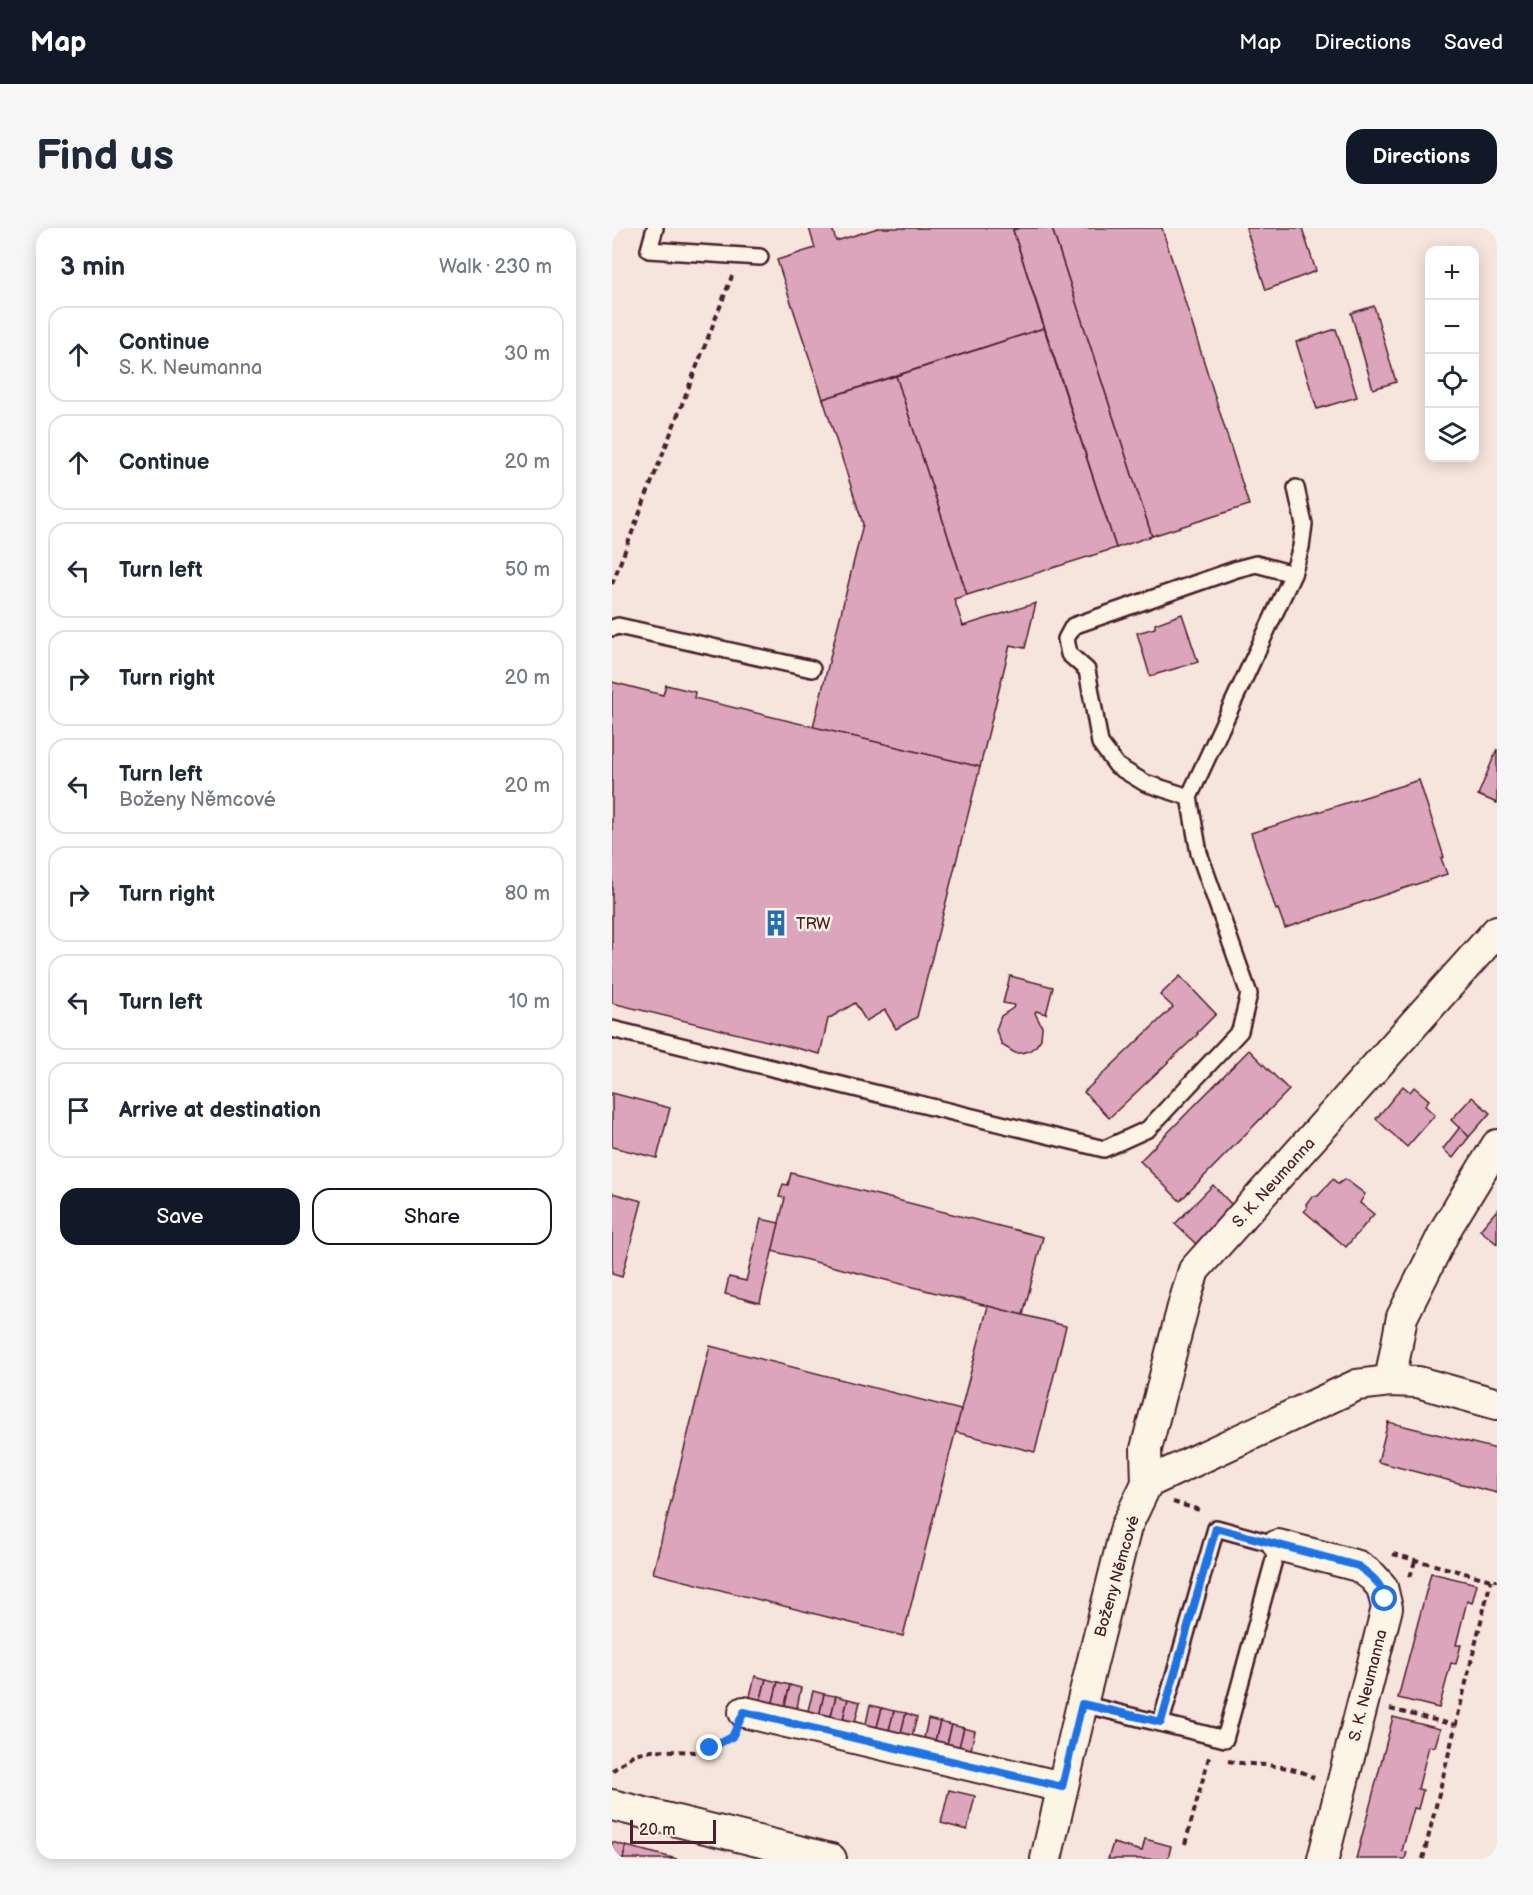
<!DOCTYPE html>
<html lang="en">
<head>
<meta charset="utf-8">
<style>
  body { margin:0; font-family:"Balsamiq Sans",sans-serif; background:#f6f6f7; color:#1f2937 }
  .controls { position:absolute; right:18px; top:18px; display:grid; overflow:hidden; border-radius:12px; box-shadow:0 3px 15px #0003 }
  .controls button { width:54px; height:54px; display:grid; place-items:center; padding:0; border:0; border-bottom:2px solid #e0e1e3; background:#fff; color:#1f2937; font:30px sans-serif }
  .scale { position:absolute; left:18px; bottom:15px; width:86px; box-sizing:border-box; padding-left:6px; border:3px solid #4a1f2b; border-top:0; font-size:16px; line-height:21px; white-space:nowrap; color:#4a1f2b; -webkit-text-stroke:4px #fcf5e5; paint-order:stroke }
  .stop { position:absolute; width:18px; height:18px; margin:-14px; border:4px solid #1a73e8; border-radius:50%; background:#fff }
  .stop.end { background:#1a73e8; border-color:#fff; box-shadow:0 2px 6px #0008 }
  .list { margin:0; padding:0; list-style:none }
  h2 { display:flex; justify-content:space-between; align-items:center; height:78px; margin:0; padding:0 24px; font-size:26px }
  h2 small { font-size:20px; font-weight:400; color:#747a83 }
  .list li { display:grid; grid-template-columns:39px 1fr auto; gap:18px; align-items:center; box-sizing:border-box; height:96px; margin:0 12px 12px; padding:0 12px; border:2px solid #e0e1e3; border-radius:18px }
  .list b { display:block; font-size:22px; white-space:nowrap }
  .list p { margin:0; font-size:20px; white-space:nowrap; color:#747a83 }
  .list em { font-size:20px; font-style:normal; color:#747a83 }
  .actions { display:flex; gap:12px; padding:18px 24px }
  .actions a { flex:1; padding:14px 0; border:2px solid #111827; border-radius:18px; text-align:center; font-size:21px; color:#111827 }
  .actions .main { background:#111827; color:#fff }
  .icon { flex:none; width:33px; height:33px; fill:none; stroke:currentColor; stroke-width:2; stroke-linecap:round; stroke-linejoin:round }
  .map { position:relative; flex:none; width:885px; height:1631px; overflow:hidden; border-radius:18px }
  header { display:flex; align-items:center; gap:36px; box-sizing:border-box; height:84px; padding:0 30px; background:#111827; color:#fff }
  header strong { font-size:28px }
  nav { display:flex; gap:33px; margin-inline-start:auto; font-size:21px }
  .intro { display:flex; align-items:center; justify-content:space-between; box-sizing:border-box; height:144px; padding:0 36px }
  h1 { margin:0; font-size:42px }
  .button { padding:15px 27px; border-radius:18px; background:#111827; color:#fff; font-size:21px; font-weight:700 }
  main { display:flex; gap:36px; padding:0 36px }
  aside { flex:1; background:#fff; border-radius:18px; box-shadow:0 3px 15px #0003 }
  .map>svg:first-child { display:block }
  .building { fill:#dca5bc; stroke:#4a1f2b; stroke-width:1.5 }
  .lines { fill:none; stroke-linecap:round; stroke-linejoin:round }
  .service-casing { stroke:#4a1f2b; stroke-width:20 }
  .minor-casing { stroke:#4a1f2b; stroke-width:34 }
  .path { stroke:#4a1f2b; stroke-width:4; stroke-dasharray:6 4.5; stroke-linecap:butt }
  .service { stroke:#fcf5e5; stroke-width:15 }
  .minor { stroke:#fcf5e5; stroke-width:30 }
  .route { stroke:#1a73e8; stroke-width:8 }
  .labels { text-anchor:middle; stroke-width:5; stroke-linejoin:round; paint-order:stroke }
  .poi-label { font-size:16px; fill:#4a1f2b; stroke:#fcf5e5; text-anchor:start }
  .street-label { font-size:16px; fill:#4a1f2b; stroke:#fcf5e5 }
</style>
</head>
<body>
<header>
<strong>Map</strong>
<nav><a>Map</a><a>Directions</a><a>Saved</a></nav>
</header>
<div class="intro"><h1>Find us</h1><a class="button">Directions</a></div>
<main>
<aside>
<h2>3 min<small>Walk · 230 m</small></h2>
<ul class="list">
<li><svg class="icon" aria-label="ahead" viewBox="0 0 24 24"><path d="M12 20V5M6 11l6-6 6 6"/></svg><div><b>Continue</b><p>S. K. Neumanna</p></div><em>30 m</em></li>
<li><svg class="icon" aria-label="ahead" viewBox="0 0 24 24"><path d="M12 20V5M6 11l6-6 6 6"/></svg><div><b>Continue</b></div><em>20 m</em></li>
<li><svg class="icon" aria-label="left" viewBox="0 0 24 24"><path d="M17 20v-9H6M10 6l-5 5 5 5"/></svg><div><b>Turn left</b></div><em>50 m</em></li>
<li><svg class="icon" aria-label="right" viewBox="0 0 24 24"><path d="M7 20v-9h11M14 6l5 5-5 5"/></svg><div><b>Turn right</b></div><em>20 m</em></li>
<li><svg class="icon" aria-label="left" viewBox="0 0 24 24"><path d="M17 20v-9H6M10 6l-5 5 5 5"/></svg><div><b>Turn left</b><p>Boženy Němcové</p></div><em>20 m</em></li>
<li><svg class="icon" aria-label="right" viewBox="0 0 24 24"><path d="M7 20v-9h11M14 6l5 5-5 5"/></svg><div><b>Turn right</b></div><em>80 m</em></li>
<li><svg class="icon" aria-label="left" viewBox="0 0 24 24"><path d="M17 20v-9H6M10 6l-5 5 5 5"/></svg><div><b>Turn left</b></div><em>10 m</em></li>
<li><svg class="icon" aria-label="arrive" viewBox="0 0 24 24"><path d="M6 21V4h12l-3 4 3 4H6"/></svg><div><b>Arrive at destination</b></div></li>
</ul>
<div class="actions"><a class="main">Save</a><a>Share</a></div>
</aside>
<div class="map">
<svg width="885" height="1631" viewBox="0 0 885 1631">
  <rect width="100%" height="100%" fill="#f6e5dd"/>
  <filter id="ink" filterUnits="userSpaceOnUse"><feTurbulence type="fractalNoise" baseFrequency=".0167" numOctaves="2"/><feDisplacementMap in="SourceGraphic" scale="12" xChannelSelector="R" yChannelSelector="G"/><feConvolveMatrix kernelMatrix="1 2 1 2 8 2 1 2 1" color-interpolation-filters="sRGB"/></filter>
  <g filter="url(#ink)">
    <g class="building">
      <path d="M197,0H220L224,13L266,0H408L401,2L432,100L211,171L165,32L203,20Z"/>
      <path d="M408,0H440L540,308L504,320L401,2Z"/>
      <path d="M440,0H550L637,277L540,308Z"/>
      <path d="M634,0H690L704,43L654,62Z"/>
      <path d="M762,78L784,154L761,161L739,85Z"/>
      <path d="M432,100L504,320L355,367L284,148Z"/>
      <path d="M724,101L745,169L705,181L684,114Z"/>
      <path d="M284,148L355,367L342,371L351,398L424,375L413,420L398,417L368,539L201,499L251,296L211,171Z"/>
      <path d="M570,386L586,434L538,448L525,405L543,400V396Z"/>
      <path d="M0,454L51,467L54,457L83,464L82,470L368,539L305,789L284,801L273,782L254,793L243,775L216,791L208,826L0,775Z"/>
      <path d="M885,521V575L866,567Z"/>
      <path d="M807,552L832,629L829,630L835,646L673,700L666,681L664,682L639,605Z"/>
      <path d="M398,748L441,759L434,786L424,783L423,785L430,799L429,811L424,818L417,823L409,825H403L390,817L384,802L389,788L401,780L402,777L391,775Z"/>
      <path d="M568,748L604,786L585,805L586,806L497,890L472,864L561,779L548,767Z"/>
      <path d="M637,822L677,862L568,973L528,933Z"/>
      <path d="M791,858L798,864L802,859L817,872L813,878L823,887L795,919L764,891Z"/>
      <path d="M0,865L58,880L45,930L0,919Z"/>
      <path d="M860,869L878,885L857,909L839,892Z"/>
      <path d="M848,899L857,909L841,930L831,921Z"/>
      <path d="M179,945L431,1009L411,1087L160,1023L173,970L167,969L171,956L176,957Z"/>
      <path d="M721,951L726,956L733,951L753,966L748,975L762,986L734,1019L692,983L695,980L694,976L700,968H706Z"/>
      <path d="M601,957L621,978L584,1016L563,996Z"/>
      <path d="M0,965L30,973L10,1049L0,1046Z"/>
      <path d="M885,982V1016L868,1002Z"/>
      <path d="M149,991L167,995L148,1075L113,1066L117,1049L134,1053Z"/>
      <path d="M376,1078L454,1098L423,1224L343,1204Z"/>
      <path d="M98,1118L349,1182L291,1408L41,1345Z"/>
      <path d="M776,1194L885,1221V1265L766,1234Z"/>
      <path d="M819,1345L865,1356L860,1375L855,1373L844,1417H849L844,1436L839,1435L827,1480L786,1470Z"/>
      <path d="M143,1448L154,1451L148,1475L137,1472Z"/>
      <path d="M154,1451L166,1454L160,1478L148,1475Z"/>
      <path d="M166,1454L178,1457L172,1481L160,1478Z"/>
      <path d="M178,1457L189,1460L184,1484L172,1481Z"/>
      <path d="M201,1463L212,1466L207,1489L195,1486Z"/>
      <path d="M212,1466L224,1468L218,1492L207,1489Z"/>
      <path d="M224,1468L236,1471L230,1495L218,1492Z"/>
      <path d="M236,1471L248,1474L242,1498L230,1495Z"/>
      <path d="M258,1477L270,1480L264,1503L253,1500Z"/>
      <path d="M270,1480L282,1483L276,1506L264,1503Z"/>
      <path d="M282,1483L294,1485L288,1509L276,1506Z"/>
      <path d="M294,1485L305,1489L299,1512L288,1509Z"/>
      <path d="M781,1489L828,1501L823,1519L817,1518L806,1561L811,1562L806,1581L802,1580L790,1623L795,1624L793,1631H744Z"/>
      <path d="M316,1491L328,1494L322,1517L311,1515Z"/>
      <path d="M328,1494L340,1497L334,1520L322,1517Z"/>
      <path d="M340,1497L352,1500L346,1523L334,1520Z"/>
      <path d="M352,1500L363,1503L358,1526L346,1523Z"/>
      <path d="M337,1562L363,1568L355,1602L329,1595Z"/>
      <path d="M533,1611L559,1618L556,1631H496L501,1615L530,1623Z"/>
      <path d="M0,1614L14,1618L11,1631H0Z"/>
      <path d="M14,1618L65,1631H11Z"/>
    </g>
    <g class="lines">
      <g class="service-casing">
        <g id="service">
          <path d="M43,0L37,22L148,29"/>
          <path d="M0,400L6,398L200,441"/>
          <path d="M577,569L533,555L505,538L488,515L475,442L457,426L454,411L461,398L625,341L644,336L681,346"/>
          <path d="M0,801L492,921L536,901L628,803L637,766L587,625L577,569L681,346L689,319L692,296L684,260"/>
          <path d="M470,1476L613,1511L666,1317L604,1300L549,1494"/>
        </g>
      </g>
      <g class="minor-casing">
        <g id="minor">
          <path d="M778,1153L790,1089L835,999L885,917"/>
          <path d="M535,1255L534,1221L572,1075L582,1042L885,703"/>
          <path d="M666,1317L746,1338L760,1348L770,1359L775,1380L711,1631"/>
          <path d="M132,1484L450,1559"/>
          <path d="M0,1577L219,1631"/>
          <path d="M434,1631L470,1476L514,1299L535,1255L745,1157L778,1153L806,1154L885,1176"/>
        </g>
      </g>
      <g class="path">
        <path d="M0,356L120,48"/>
        <path d="M561,1274L591,1283"/>
        <path d="M781,1326L879,1352H885"/>
        <path d="M798,1349L803,1333"/>
        <path d="M778,1481L843,1497"/>
        <path d="M616,1533C646,1539 675,1534 702,1550"/>
        <path d="M0,1543L22,1526L40,1522L83,1524L98,1520L120,1509"/>
        <path d="M573,1616L597,1529"/>
        <path d="M811,1631L879,1352"/>
      </g>
      <use href="#service" class="service"/>
      <use href="#minor" class="minor"/>
    </g>
  </g>
  <g class="lines" filter="url(#ink)">
    <path class="route" d="M98,1520L120,1509L132,1484L450,1559L470,1476L549,1494L604,1300L746,1338C760,1348 769,1355 773,1371"/>
  </g>
  <defs>
    <g id="building-bare" transform="scale(2.07)"><path d="M-4-6H4V6H1V3H-1V6H-4ZM-2.5-4.3h1.7v1.8h-1.7ZM.8-4.3h1.7v1.8H.8ZM-2.5-1h1.7V.8h-1.7ZM.8-1h1.7V.8H.8Z" fill="#1f6fb2" stroke="#fcf5e5" stroke-width="2.5" paint-order="stroke"/></g>
  </defs>
  <g fill-rule="evenodd">
    <use href="#building-bare" x="164" y="695"/>
  </g>
  <g class="labels">
    <g class="poi-label">
      <text x="184" y="701">TRW</text>
    </g>
    <g class="street-label">
      <text transform="translate(661 954) rotate(-48)" y="6">S. K. Neumanna</text>
      <text transform="translate(504 1348) rotate(-74)" y="6">Boženy Němcové</text>
      <text transform="translate(755 1457) rotate(-76)" y="6">S. K. Neumanna</text>
    </g>
  </g>
</svg>
<div class="controls">
<button>+</button>
<button>−</button>
<button><svg class="icon" aria-label="locate" viewBox="0 0 24 24"><circle cx="12" cy="12" r="6"/><path d="M12 2v4M12 18v4M2 12h4M18 12h4"/></svg></button>
<button><svg class="icon" aria-label="layers" viewBox="0 0 24 24"><path d="M12 4l9 5-9 5-9-5zM3 14l9 5 9-5"/></svg></button>
</div>
<div class="scale">20 m</div>
<div class="stop" style="left:773px;top:1371px"></div>
<div class="stop end" style="left:98px;top:1520px"></div>
</div>
</main>
</body>
</html>
